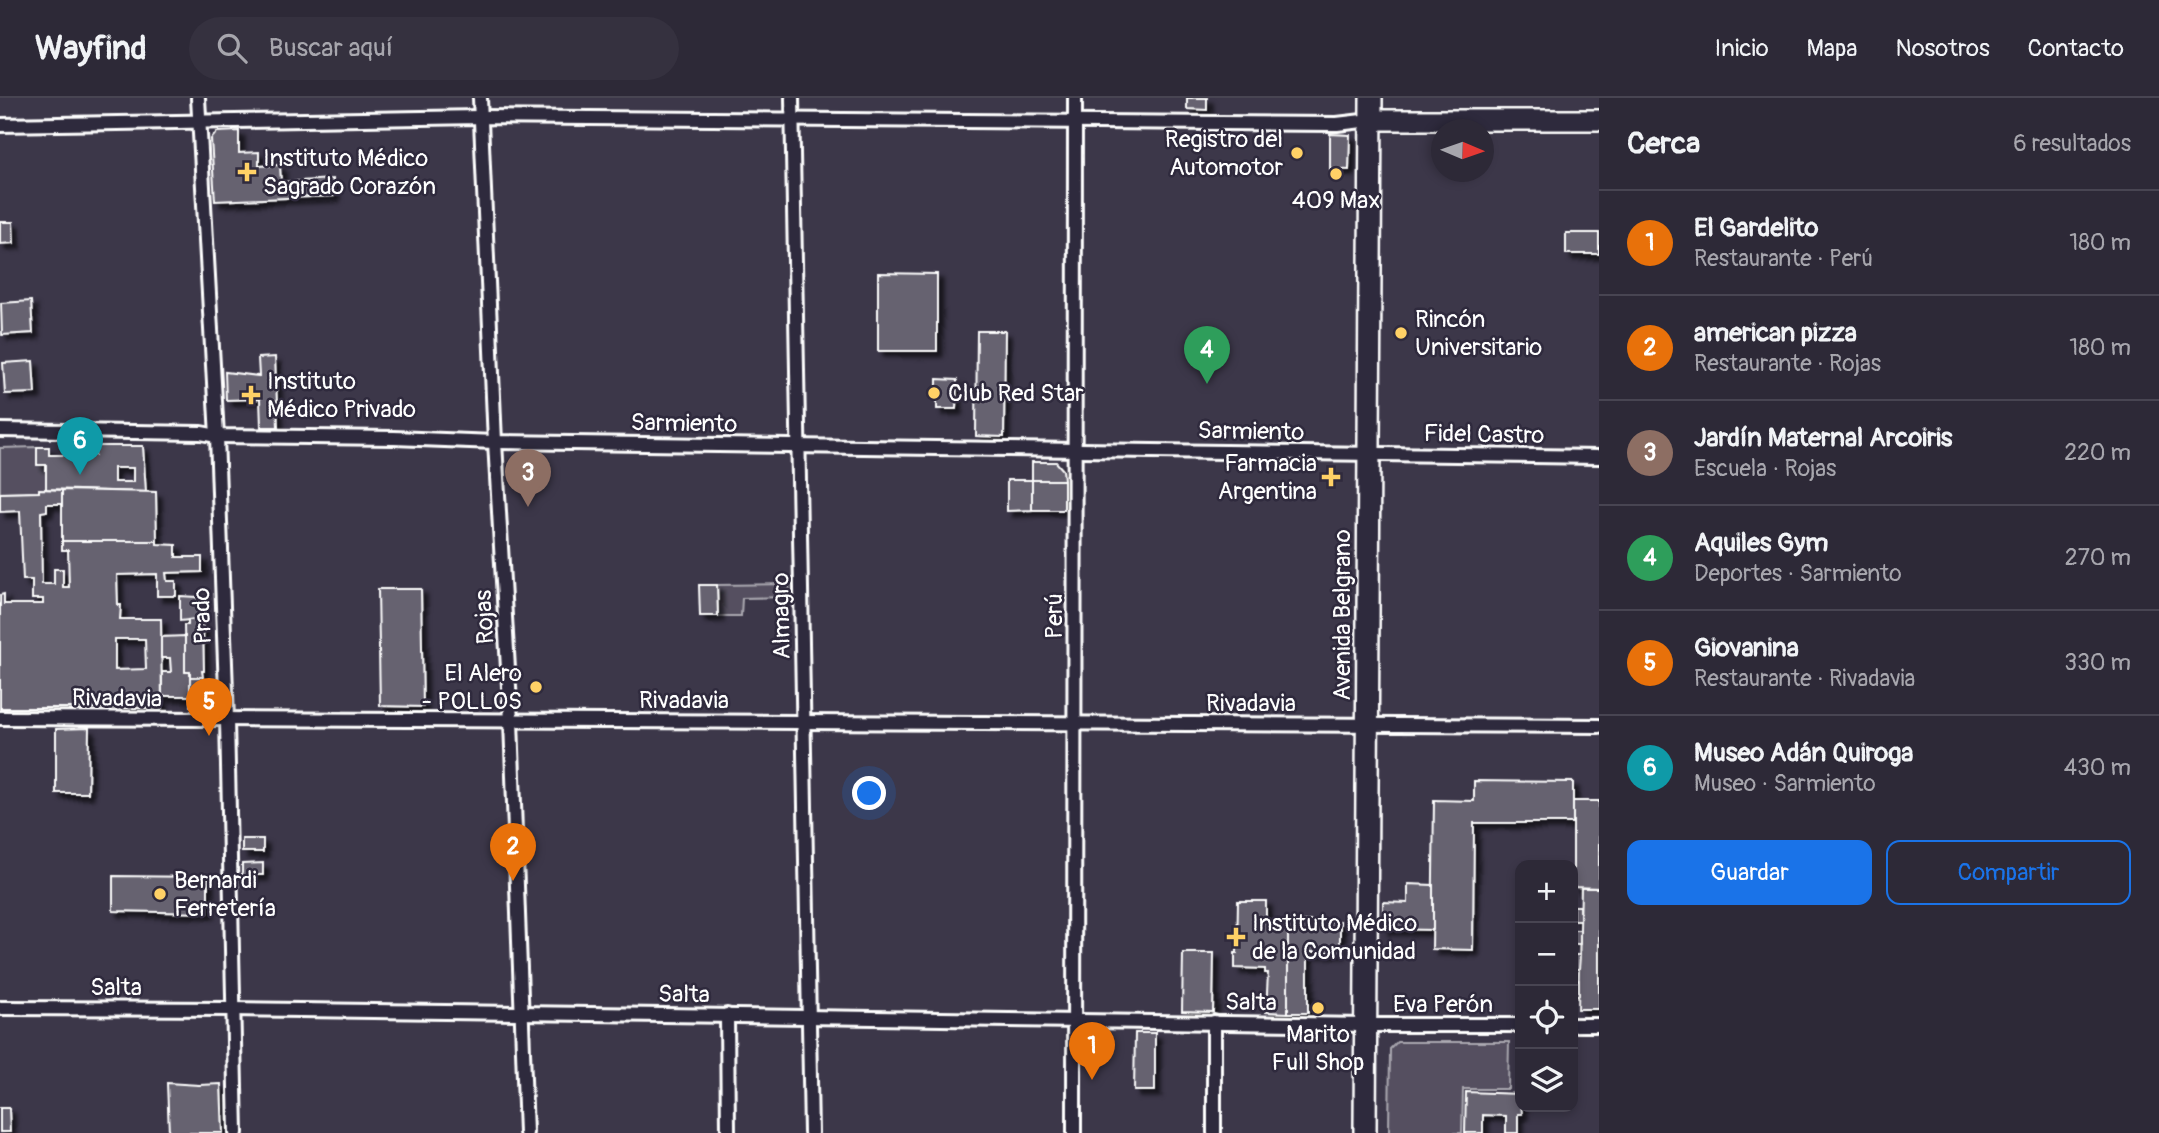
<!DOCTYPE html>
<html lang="es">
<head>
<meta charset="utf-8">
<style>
  body { margin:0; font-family:Pangolin,sans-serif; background:#35313f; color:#f1f3f6 }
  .controls { position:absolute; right:21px; bottom:21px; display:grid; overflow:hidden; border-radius:14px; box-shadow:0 4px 10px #0003 }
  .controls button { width:63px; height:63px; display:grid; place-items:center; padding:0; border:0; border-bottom:2px solid #484552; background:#2d2937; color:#f1f3f6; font:35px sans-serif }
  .compass { position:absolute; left:1431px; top:21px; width:63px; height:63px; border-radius:50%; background:#2d2937; box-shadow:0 4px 10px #0003; rotate:92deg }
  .you { position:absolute; left:870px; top:696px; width:24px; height:24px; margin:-18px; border:5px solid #fff; border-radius:50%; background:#1a73e8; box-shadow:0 0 0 10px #1a73e833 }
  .badge { display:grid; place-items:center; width:46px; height:46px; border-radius:50%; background:#1a73e8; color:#fff; font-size:23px; font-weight:700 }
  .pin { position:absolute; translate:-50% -58px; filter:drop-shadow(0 2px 4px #0008) }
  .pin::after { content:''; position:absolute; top:37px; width:24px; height:21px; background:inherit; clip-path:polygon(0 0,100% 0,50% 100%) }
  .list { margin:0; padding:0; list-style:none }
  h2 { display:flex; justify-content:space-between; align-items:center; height:91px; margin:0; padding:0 28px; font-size:30px }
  h2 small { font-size:23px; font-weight:400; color:#a7a6ad }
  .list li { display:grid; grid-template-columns:46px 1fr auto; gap:21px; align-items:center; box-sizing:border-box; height:105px; padding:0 28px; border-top:2px solid #484552 }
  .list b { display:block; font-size:26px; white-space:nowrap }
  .list p { margin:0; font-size:23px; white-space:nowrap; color:#a7a6ad }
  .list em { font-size:23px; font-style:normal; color:#a7a6ad }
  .actions { display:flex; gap:14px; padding:21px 28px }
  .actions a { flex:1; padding:16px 0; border:2px solid #1a73e8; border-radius:14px; text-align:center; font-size:24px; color:#1a73e8 }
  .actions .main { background:#1a73e8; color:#fff }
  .icon { flex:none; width:38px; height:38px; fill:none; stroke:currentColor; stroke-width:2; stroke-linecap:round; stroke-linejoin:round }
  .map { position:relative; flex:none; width:1599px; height:1035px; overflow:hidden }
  header { display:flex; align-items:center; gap:42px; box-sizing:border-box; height:98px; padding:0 35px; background:#2d2937; border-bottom:2px solid #484552 }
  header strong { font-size:33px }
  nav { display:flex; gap:38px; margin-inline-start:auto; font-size:24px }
  .search { width:490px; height:63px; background:#35313f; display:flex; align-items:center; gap:18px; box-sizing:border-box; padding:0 24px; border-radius:38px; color:#a7a6ad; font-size:26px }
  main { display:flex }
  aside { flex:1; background:#2d2937 }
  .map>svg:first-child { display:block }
  .green { fill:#555060; stroke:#aaa8b0; stroke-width:2 }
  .building { fill:#666270; stroke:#fff; stroke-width:2; fill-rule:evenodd; filter:url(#shadow) }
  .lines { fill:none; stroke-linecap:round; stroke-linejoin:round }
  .street-casing { stroke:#fff; stroke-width:18 }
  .secondary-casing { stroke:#fff; stroke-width:24 }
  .primary-casing { stroke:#fff; stroke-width:26 }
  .street { stroke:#2f2a3d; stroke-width:12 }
  .secondary { stroke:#2f2a3d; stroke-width:19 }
  .primary { stroke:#2f2a3d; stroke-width:21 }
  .poi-dot { fill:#ffd166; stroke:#2f2a3d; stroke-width:2.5 }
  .labels { text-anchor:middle; stroke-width:5; stroke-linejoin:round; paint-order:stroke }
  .poi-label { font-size:24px; fill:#fff; stroke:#2f2a3d; text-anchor:start }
  .street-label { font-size:24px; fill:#fff; stroke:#2f2a3d }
</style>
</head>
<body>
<header>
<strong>Wayfind</strong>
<div class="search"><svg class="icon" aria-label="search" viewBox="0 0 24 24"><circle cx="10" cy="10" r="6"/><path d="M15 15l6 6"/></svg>Buscar aquí</div>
<nav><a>Inicio</a><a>Mapa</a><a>Nosotros</a><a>Contacto</a></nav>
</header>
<main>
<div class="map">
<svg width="1599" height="1035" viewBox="0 0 1599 1035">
  <defs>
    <filter id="shadow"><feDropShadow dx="5.5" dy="5.5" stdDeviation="2" flood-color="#0009"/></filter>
  </defs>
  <rect width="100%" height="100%" fill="#3c3749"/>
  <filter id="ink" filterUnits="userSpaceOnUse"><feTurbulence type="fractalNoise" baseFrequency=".0143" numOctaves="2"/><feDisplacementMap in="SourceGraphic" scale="14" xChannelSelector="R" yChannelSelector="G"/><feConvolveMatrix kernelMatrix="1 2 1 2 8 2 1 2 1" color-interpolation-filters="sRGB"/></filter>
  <g filter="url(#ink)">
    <g class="green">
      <path d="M37,349V367H46V391H39V394L0,395V350Z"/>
      <path d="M789,486L790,499L742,500L741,518H718L717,487Z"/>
      <path d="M1397,944H1509L1508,991H1463L1462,1035H1389L1390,951Z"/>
    </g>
    <g class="building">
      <path d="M1187,0H1207V12L1187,11Z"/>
      <path d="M239,33V55L259,54V68L280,67L281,84L333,81L334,98L215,103L211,41L217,34Z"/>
      <path d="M1330,36L1350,37L1349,72L1330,71Z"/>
      <path d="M0,124H13L14,145L0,146Z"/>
      <rect x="1566" y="135" width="33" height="21"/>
      <path d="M878,175L937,176V253H878Z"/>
      <path d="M31,203L33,235L2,237L1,205Z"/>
      <path d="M977,233H1005L1004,339L976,338Z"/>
      <path d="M275,259L278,329H261L260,301L226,302L225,274L259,278L258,260Z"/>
      <path d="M33,263L35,295L5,296L3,265Z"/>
      <path d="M937,281L957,282L956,311H937Z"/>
      <path d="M95,348H143L146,394L46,391V367H37V349H49V357H95ZM114,370H133V384H114Z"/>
      <path d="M1032,364H1056L1063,372L1064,382H1032Z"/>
      <path d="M1007,382H1032V412L1007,413Z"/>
      <rect x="1032" y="382" width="32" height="30"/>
      <path d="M39,391L62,392V406H47V413L41,414L42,486H54V471H63V489H69L68,452H62V443H157V446L176,447V459H202V474L166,475L167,483H176V498H157V476L117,477L118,507H121L120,521H161L162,610H0V497L4,496V506H43V501H32V482H23L20,413L0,414V395L39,394ZM115,541H145L146,571L115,572Z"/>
      <path d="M62,392L156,394L157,443H62Z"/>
      <path d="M699,487H717L718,518H700Z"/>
      <path d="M378,491H421L423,609L380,608Z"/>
      <path d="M180,498L197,499L198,521L180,523Z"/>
      <path d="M198,521H201V527H203L204,573H202L203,579H190V574H185L184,527H188V522Z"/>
      <path d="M185,538V574H190V598H162V574H171L170,560H161V539Z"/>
      <path d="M190,579H203V607L190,608Z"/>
      <path d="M89,630L88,695H56V631Z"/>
      <path d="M1474,683L1573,684V725H1474L1473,852L1432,851L1434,702L1474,703Z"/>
      <path d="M1573,703H1599V790L1573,789Z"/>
      <rect x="242" y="741" width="21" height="13"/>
      <path d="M263,765V777H242V766Z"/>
      <path d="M113,778L208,779V815L113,813Z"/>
      <path d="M1408,786L1433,787V832L1383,831V804L1408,805Z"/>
      <path d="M1581,790H1599V911H1578Z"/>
      <path d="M1238,803H1266V824L1288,823V915L1266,914L1268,875H1265V871L1235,870V855H1237Z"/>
      <rect x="1573" y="808" width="7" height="14"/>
      <path d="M1288,823H1340V854H1308V915H1288Z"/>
      <rect x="1573" y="832" width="7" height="14"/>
      <path d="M1183,855H1214L1213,914L1182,913Z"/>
      <path d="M1573,857H1580L1579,871H1573Z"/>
      <rect x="1573" y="882" width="6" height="15"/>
      <path d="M1135,935H1155V993H1134Z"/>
      <path d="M167,985L199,987L221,986L223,1035H169Z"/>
      <path d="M1466,994L1520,996L1522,1016H1518V1035H1506V1018L1483,1017V1035H1465Z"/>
      <path d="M0,1010H9L10,1034H0Z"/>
    </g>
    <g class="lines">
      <g class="street-casing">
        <g id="street">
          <path d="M198,0L217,338L227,622L236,1035"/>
          <path d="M480,0L495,344L511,623L526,1035"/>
          <path d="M792,0L811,1035"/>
          <path d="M0,27L480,19L1337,26L1371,22"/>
          <path d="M0,332L201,335L217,338L394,340L495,344L1599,359"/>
          <path d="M0,620L1599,628"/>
          <path d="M0,910L232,911L1367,927H1520"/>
          <path d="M727,917L728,1035"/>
          <path d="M1573,927H1599"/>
          <path d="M1074,1035L1075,0"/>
          <path d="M1214,1035V924"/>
        </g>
      </g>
      <g class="secondary-casing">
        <path id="secondary" d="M1371,22H1599"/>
      </g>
      <g class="primary-casing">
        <path id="primary" d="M1365,1035L1371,0"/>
      </g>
      <use href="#street" class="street"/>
      <use href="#secondary" class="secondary"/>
      <use href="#primary" class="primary"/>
    </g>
  </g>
  <g class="poi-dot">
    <circle cx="1297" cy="55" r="7"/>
    <path d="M243.5 63.5h7v7h7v7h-7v7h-7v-7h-7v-7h7z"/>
    <circle cx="1336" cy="76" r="7"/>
    <circle cx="1401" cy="235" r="7"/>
    <circle cx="934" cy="295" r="7"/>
    <path d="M247.5 286.5h7v7h7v7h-7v7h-7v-7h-7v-7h7z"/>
    <path d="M1327.5 368.5h7v7h7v7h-7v7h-7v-7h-7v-7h7z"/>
    <circle cx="536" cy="589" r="7"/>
    <circle cx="160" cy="796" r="7"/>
    <path d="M1232.5 828.5h7v7h7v7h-7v7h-7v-7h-7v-7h7z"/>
    <circle cx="1318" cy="910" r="7"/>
  </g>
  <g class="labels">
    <g class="poi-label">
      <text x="1283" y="49" text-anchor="end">Registro del<tspan x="1283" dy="28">Automotor</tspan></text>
      <text x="263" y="68">Instituto Médico<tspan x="263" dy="28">Sagrado Corazón</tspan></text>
      <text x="1336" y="110" text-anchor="middle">409 Max</text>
      <text x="1415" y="229">Rincón<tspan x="1415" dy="28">Universitario</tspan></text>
      <text x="267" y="291">Instituto<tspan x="267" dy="28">Médico Privado</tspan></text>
      <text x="948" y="303">Club Red Star</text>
      <text x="1317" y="373" text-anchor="end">Farmacia<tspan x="1317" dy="28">Argentina</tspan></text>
      <text x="522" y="583" text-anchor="end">El Alero<tspan x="522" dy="28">- POLLOS</tspan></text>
      <text x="174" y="790">Bernardi<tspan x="174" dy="28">Ferretería</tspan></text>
      <text x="1252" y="833">Instituto Médico<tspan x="1252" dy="28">de la Comunidad</tspan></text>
      <text x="1318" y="944" text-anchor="middle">Marito<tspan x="1318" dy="28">Full Shop</tspan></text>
    </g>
    <g class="street-label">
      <text transform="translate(684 325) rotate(1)" y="8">Sarmiento</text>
      <text transform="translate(1251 333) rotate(1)" y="8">Sarmiento</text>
      <text transform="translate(1484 336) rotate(1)" y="8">Fidel Castro</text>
      <text transform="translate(1342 517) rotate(-90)" y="8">Avenida Belgrano</text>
      <text transform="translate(202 518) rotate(-92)" y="8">Prado</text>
      <text transform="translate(781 518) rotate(-91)" y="8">Almagro</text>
      <text transform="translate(1054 518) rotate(-90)" y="8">Perú</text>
      <text transform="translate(484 519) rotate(-93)" y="8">Rojas</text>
      <text transform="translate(117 600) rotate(1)" y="8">Rivadavia</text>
      <text x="684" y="610">Rivadavia</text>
      <text x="1251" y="613">Rivadavia</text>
      <text x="116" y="897">Salta</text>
      <text transform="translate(684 896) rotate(1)" y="8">Salta</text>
      <text transform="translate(1251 904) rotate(1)" y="8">Salta</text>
      <text x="1443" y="914">Eva Perón</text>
    </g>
  </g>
</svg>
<div class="controls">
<button>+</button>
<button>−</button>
<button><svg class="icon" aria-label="locate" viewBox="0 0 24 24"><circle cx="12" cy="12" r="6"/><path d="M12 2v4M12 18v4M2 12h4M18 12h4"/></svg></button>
<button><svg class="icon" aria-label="layers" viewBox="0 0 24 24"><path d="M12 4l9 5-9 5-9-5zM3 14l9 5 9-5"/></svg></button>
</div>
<svg class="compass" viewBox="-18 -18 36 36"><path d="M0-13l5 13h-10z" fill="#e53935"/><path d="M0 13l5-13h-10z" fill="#a7a6ad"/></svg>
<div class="you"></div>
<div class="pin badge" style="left:1092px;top:982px;background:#e8710a">1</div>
<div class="pin badge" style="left:513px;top:783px;background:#e8710a">2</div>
<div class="pin badge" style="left:528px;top:409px;background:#8d6e63">3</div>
<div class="pin badge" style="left:1207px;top:286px;background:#2e9e5b">4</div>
<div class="pin badge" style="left:209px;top:638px;background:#e8710a">5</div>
<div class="pin badge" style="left:80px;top:377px;background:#0f9aa8">6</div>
</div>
<aside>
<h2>Cerca<small>6 resultados</small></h2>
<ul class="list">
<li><span class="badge" style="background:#e8710a">1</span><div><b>El Gardelito</b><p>Restaurante · Perú</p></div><em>180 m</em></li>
<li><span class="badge" style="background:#e8710a">2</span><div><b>american pizza</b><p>Restaurante · Rojas</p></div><em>180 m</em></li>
<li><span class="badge" style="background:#8d6e63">3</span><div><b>Jardín Maternal Arcoiris</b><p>Escuela · Rojas</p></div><em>220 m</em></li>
<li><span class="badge" style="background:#2e9e5b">4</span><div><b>Aquiles Gym</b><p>Deportes · Sarmiento</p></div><em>270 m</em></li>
<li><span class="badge" style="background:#e8710a">5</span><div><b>Giovanina</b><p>Restaurante · Rivadavia</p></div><em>330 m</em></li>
<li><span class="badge" style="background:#0f9aa8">6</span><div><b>Museo Adán Quiroga</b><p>Museo · Sarmiento</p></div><em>430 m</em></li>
</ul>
<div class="actions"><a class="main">Guardar</a><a>Compartir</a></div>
</aside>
</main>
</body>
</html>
